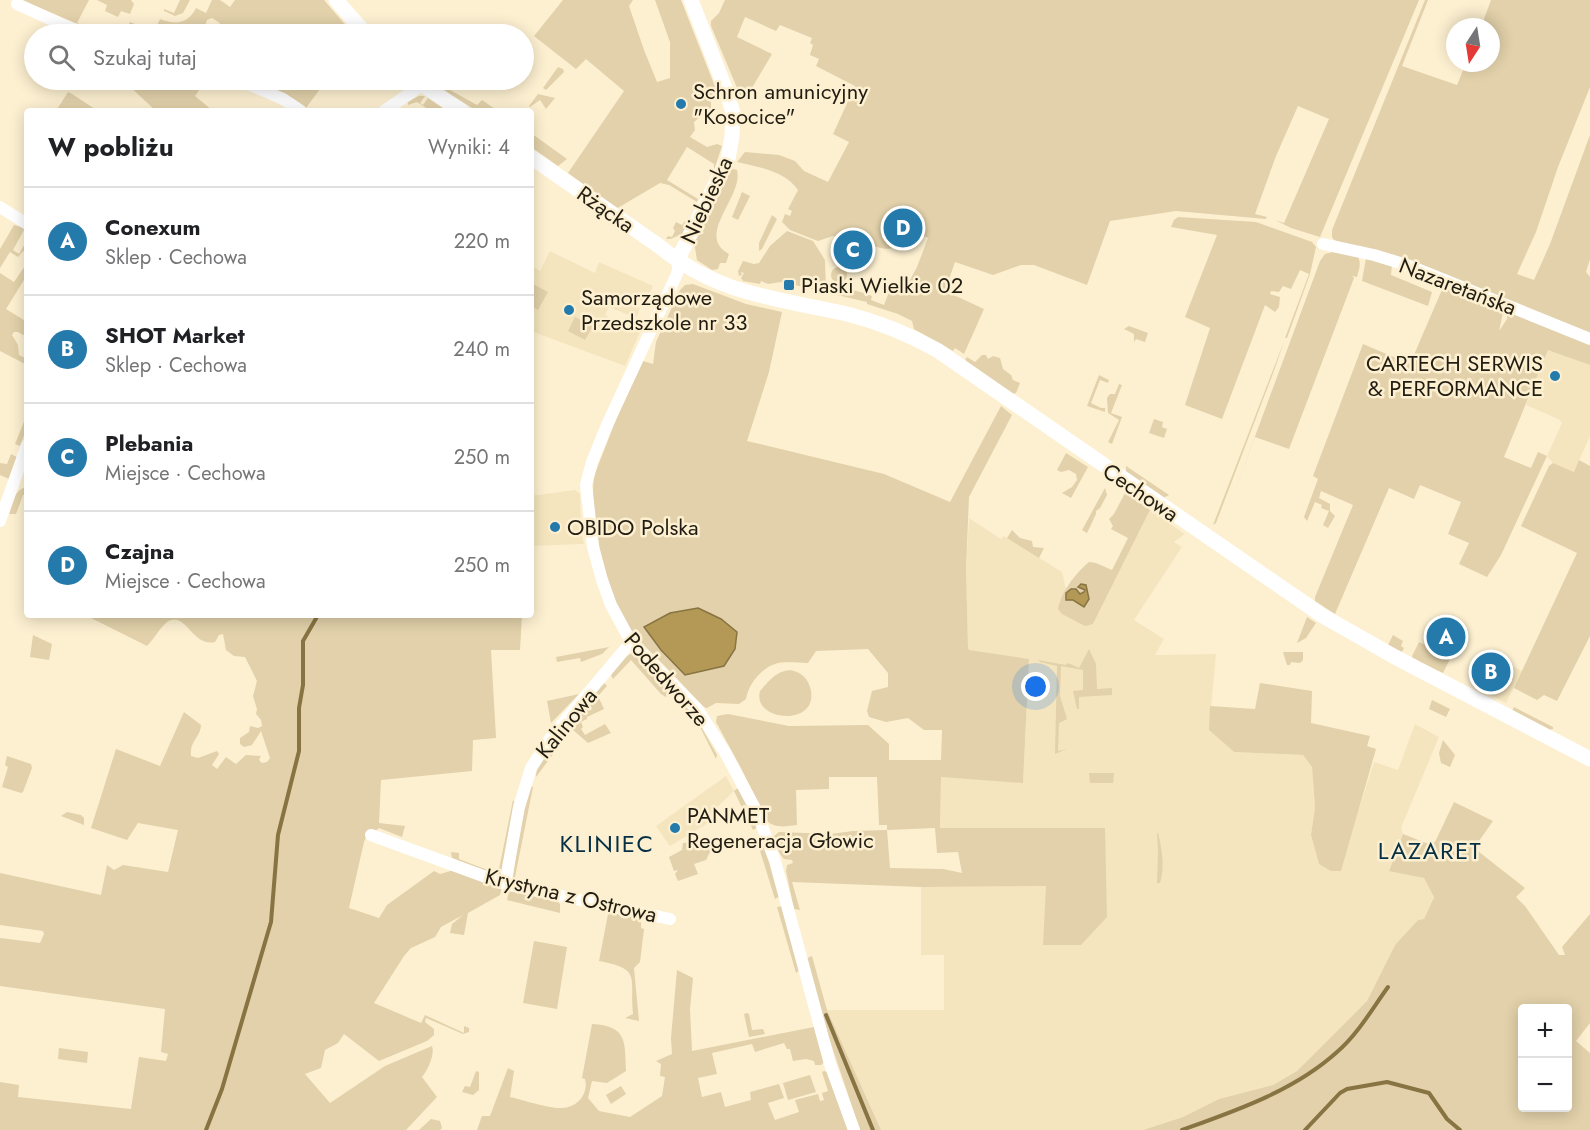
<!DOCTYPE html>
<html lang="pl">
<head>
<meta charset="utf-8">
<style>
  body { margin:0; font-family:Jost,sans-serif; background:#f2f2f2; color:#202124 }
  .controls { position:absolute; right:18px; bottom:18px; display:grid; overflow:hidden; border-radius:6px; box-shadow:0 3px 15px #0003 }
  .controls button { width:54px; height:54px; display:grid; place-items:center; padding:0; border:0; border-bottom:2px solid #e0e0e0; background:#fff; color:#202124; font:30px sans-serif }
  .compass { position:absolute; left:1446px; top:18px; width:54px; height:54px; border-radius:50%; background:#fff; box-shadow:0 3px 15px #0003; rotate:192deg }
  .you { position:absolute; left:1036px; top:687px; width:21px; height:21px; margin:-15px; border:4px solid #fff; border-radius:50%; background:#1a73e8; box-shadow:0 0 0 9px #1a73e833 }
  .badge { display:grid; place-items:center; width:39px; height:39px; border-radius:50%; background:#247aaa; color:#fff; font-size:20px; font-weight:700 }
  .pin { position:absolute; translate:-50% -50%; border:3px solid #fff; box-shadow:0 2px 6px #0006 }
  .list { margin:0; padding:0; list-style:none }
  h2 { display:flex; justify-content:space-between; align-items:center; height:78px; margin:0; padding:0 24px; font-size:26px }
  h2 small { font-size:20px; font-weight:400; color:#757577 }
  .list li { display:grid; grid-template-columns:39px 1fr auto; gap:18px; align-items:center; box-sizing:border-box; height:108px; padding:0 24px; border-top:2px solid #e0e0e0 }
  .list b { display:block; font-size:22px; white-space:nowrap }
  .list p { margin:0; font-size:20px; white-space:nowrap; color:#757577 }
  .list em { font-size:20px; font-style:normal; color:#757577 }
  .icon { flex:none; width:33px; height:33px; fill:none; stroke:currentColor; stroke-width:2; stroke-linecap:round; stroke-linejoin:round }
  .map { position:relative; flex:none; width:1590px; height:1130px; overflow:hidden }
  .search { position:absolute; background:#fff; box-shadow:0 3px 15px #0003; left:24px; top:24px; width:510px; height:66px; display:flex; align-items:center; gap:15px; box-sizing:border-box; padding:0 21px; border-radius:33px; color:#757577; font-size:22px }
  .panel { position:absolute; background:#fff; box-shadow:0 3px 15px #0003; left:24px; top:108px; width:510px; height:510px; border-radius:6px }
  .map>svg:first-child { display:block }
  .built { fill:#f5e5bf }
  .green { fill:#e2d1aa; fill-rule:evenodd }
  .water { fill:#b49956; stroke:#887442; stroke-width:1.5 }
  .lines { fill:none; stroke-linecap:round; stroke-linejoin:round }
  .stream { stroke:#887442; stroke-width:4 }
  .minor { stroke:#fff; stroke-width:12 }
  .tertiary { stroke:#fff; stroke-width:15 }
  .poi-dot { fill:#247aaa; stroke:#fdf0d1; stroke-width:2 }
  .labels { text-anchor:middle; stroke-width:5; stroke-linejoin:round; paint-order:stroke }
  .poi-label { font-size:22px; fill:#221d12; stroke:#fdf0d1; text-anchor:start }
  .street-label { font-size:22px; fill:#221d12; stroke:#fdf0d1 }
  .neighbourhood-label { font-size:24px; letter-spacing:1.5px; fill:#052f45; stroke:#fdf0d1 }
</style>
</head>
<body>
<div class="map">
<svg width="1590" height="1130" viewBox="0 0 1590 1130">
  <rect width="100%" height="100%" fill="#fdf0d1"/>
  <g class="built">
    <path d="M550,251L595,273L599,262L653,286L646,302L639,300L636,307L640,308L636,318L609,307L605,315L640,332L625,366L531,331V265L540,271Z"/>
    <path d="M1548,349L1590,365V436L1574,472L1553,463L1547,456L1562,423L1560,420L1526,405Z"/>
    <path d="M575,490L580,494L581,529L584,544L531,546V496Z"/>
    <path d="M1150,510L1185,534L1174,542L1182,547L1134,620L1164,639L1155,655L1216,654L1209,730L1234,752L1303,755L1312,767L1315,807L1311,835L1319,864L1357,815L1374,762L1398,770L1415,724L1439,737L1401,828L1403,834L1389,870L1424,878L1434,896L1424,919L1418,920L1395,945L1367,1001L1297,1071L1273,1085L1219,1099L1183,1117L1143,1130H881L827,1010H944V955H921V887L1046,886V829L940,828L941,777L1023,782L1029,659L968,650L966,568L969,518L1001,539L1004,536L1062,572L1066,589L1059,603L1093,624Z"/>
    <path d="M1490,655L1522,671L1506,703L1475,687Z"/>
    <path d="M726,776L734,791L715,809L716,818L670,846L656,826Z"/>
  </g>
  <g class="green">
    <path d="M21,0H89L77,23L92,30Z"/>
    <path d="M97,0H131L134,4L130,14L121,11L118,17L105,11L107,5Z"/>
    <path d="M180,0H190L183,13L175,16L164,11V9L174,13Z"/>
    <path d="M212,0H220L230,7L235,0H324L353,34H212L220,23L212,18L207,20L202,34H118L119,30L125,33L130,22L154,32L160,19C176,25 188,24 196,8L206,13Z"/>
    <path d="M563,0H633L629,6L644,50L657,82L670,78V42L655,0H681L719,97L711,100V108L694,122L695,130L690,137L707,147L717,144L722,146L714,170V164L687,147L667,180L698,199L697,202L669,185L660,183L616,209L568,173L624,91L586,59L576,69L534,36Z"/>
    <path d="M725,0H1419L1320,237L1291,228L1275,220L1284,223L1329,119L1298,106L1276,156L1255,214L1267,217L1266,219L1176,211L1110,221L1087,285L1034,265H1021L993,275L955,262L945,291L984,309L964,354L955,348L953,351L914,329L912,321L898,314L867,304V302L837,295C847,286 861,292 872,296L871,300L884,305L890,289L900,293L906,278L910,280L917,267L928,238L909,230L904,242L901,241C892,254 879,248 868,243L867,245L838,234L836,237L833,236L818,241L790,230L782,222L785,214L790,216L792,211L788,209L798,190C785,171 758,167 737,162L745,152L779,155L795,161L804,171L828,182L849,142L833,134L855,86L816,66L819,59L810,55L813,45L810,43L812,38L780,25L776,31L745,17L737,37L772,54L749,93L742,97L740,95L711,26V21L719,13Z"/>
    <path d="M1425,0H1428L1402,66L1457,85L1466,63H1491V27H1481L1491,0H1590V87L1558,167L1536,232L1517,274L1534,280L1550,244L1590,135V259L1586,272L1590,277V335L1334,240L1332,237V230Z"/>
    <path d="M558,67L563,69L564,72L546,90L543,88Z"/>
    <path d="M129,80H206L195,96L213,111H156L127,84Z"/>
    <path d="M251,80H325L322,84L323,85L306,108Z"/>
    <path d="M432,80L477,105L482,100L498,111H477L432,83Z"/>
    <path d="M68,92L72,94L98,111H56Z"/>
    <path d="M538,94L555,98L546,109L540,100L530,107L529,106Z"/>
    <path d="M419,96H425L420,103L423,105L428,98L447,111H431L417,102L408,105V102Z"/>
    <path d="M531,134L535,136L567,159L558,166L531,147Z"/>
    <path d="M729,168L737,170C744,197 694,235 729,254L726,263H720L718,269L712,270L697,260L694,242Z"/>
    <path d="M742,192L750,196L738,220L732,217Z"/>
    <path d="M772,215L777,219L762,249L759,251V243Z"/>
    <path d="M1178,217L1256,222L1312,242L1316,247L1310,274L1287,338H1285L1309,274L1300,270L1291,289L1283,286L1279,292L1271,291L1270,294L1280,297L1279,307L1275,312L1265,305L1222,419L1185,405L1210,328L1185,317L1217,235L1171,227L1174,220Z"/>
    <path d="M685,221L686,228L680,238L677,236L671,239H666L668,236L672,237L675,231L673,228L676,222L682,225Z"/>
    <path d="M14,225L25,228L13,250L19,254L27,240L24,247L27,249V253L23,251L18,257L10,252L0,268V249Z"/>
    <path d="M787,231L813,241L825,260L826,292L781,282L768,284L761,281L760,284L743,281L741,278L744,273L741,272L742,275L739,276L738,271L743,261L754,264L759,263L770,246Z"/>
    <path d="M1333,252L1357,255C1362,263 1359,269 1357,277L1352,276L1354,278L1289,449L1255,437L1220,531L1320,261L1325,254Z"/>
    <path d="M1366,258L1389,262L1433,278L1432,282L1429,278L1392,265L1391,275L1432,292L1428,306L1362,281Z"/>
    <path d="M27,263V275L6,309L27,322V334L23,335L18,332H14L12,335L18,345L19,355L27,359V365L0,351V273L14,282Z"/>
    <circle cx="839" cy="275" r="8"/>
    <path d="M533,284L548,292L538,310L531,306V288Z"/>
    <path d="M693,284L746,304L782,312L769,372L747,441L884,474L950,502L1001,406L1012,415L969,497L966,568L968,648L969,650L1029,659L1023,783L941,777L940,828H1105L1107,917L1081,945H1043L1046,886L921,887L792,882L800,910L794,909L786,871L787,865L793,863L792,860L784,859C779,853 773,843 774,836L779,832L831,834L853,831L887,830V825H879L877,777H829V789L796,790L797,825C786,826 776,829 767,821L741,768L716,722L717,716L728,714L789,726L868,725L889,744V760H941L942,730H924L908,718L886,722L869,717L867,711L872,691L888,687V673L868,649L816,651L808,663C798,663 784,661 775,664C760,669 748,685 746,699L739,704L716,703L707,708L704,707C690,693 677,678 663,664C651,652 638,640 628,627C606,594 589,514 594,476L621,407L643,361L653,364L656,342L680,290L685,285ZM735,650L724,666L685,674ZM935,828L937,853L958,852L962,873L943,869L890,868L887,830Z"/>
    <path d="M1448,286L1501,309L1503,313L1499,331L1507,319V309L1590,343V365L1548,350L1504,457L1531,468L1538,452L1547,456L1501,555L1487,577L1459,564L1469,543L1448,534L1461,502L1420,485L1414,499L1389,488L1335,614L1315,601V597L1353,505L1321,491L1319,498L1330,504V511L1335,516L1328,528L1323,525L1329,511L1321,508L1322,505L1315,502L1307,521L1304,517L1318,479L1313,476L1363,344L1410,364L1441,292Z"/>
    <path d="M575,317L593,326L585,340L568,331Z"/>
    <path d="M1129,326L1148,333L1145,342L1136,339L1134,342V334L1124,329Z"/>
    <path d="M1285,339L1275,368L1216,523L1213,525Z"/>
    <path d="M982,355H986L988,359L993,356L1000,358L1003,369L1011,375L1013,380L1020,383L1016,393L1012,394L965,360L967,357L975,362Z"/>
    <path d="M1099,375L1109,380L1108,383L1100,380L1091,403L1101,408H1105V412L1087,406Z"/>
    <path d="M1119,384L1122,385L1111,413L1122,417L1112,444L1108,442L1119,420L1108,413L1107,398L1110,394H1115Z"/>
    <path d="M27,414V427L20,446L15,444Z"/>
    <path d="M1154,419L1163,422L1162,427L1167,429L1164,438L1149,433Z"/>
    <path d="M1066,453L1088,467L1071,498L1062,493L1072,487L1077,480L1076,474L1069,470L1061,472L1057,470Z"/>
    <path d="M11,454L17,457L9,479L0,475V463L7,464Z"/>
    <path d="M1579,460L1590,466V636L1557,701L1544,695L1537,700L1514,688L1577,553L1521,526L1549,466L1553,463L1574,472Z"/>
    <path d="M1126,466L1169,495L1163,498L1126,472Z"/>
    <path d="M27,487V495H23L16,514H9C13,503 14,489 27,487Z"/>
    <path d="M1105,488L1107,495L1100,508L1096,511V514L1087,533L1082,530Z"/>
    <path d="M1125,493L1150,510L1093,624L1085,626L1062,614L1058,609C1061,592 1075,574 1089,562L1096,563L1112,570L1128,538L1111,529L1113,526L1109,519L1114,514Z"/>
    <path d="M1012,530L1020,538L1032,541L1033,547L1044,548L1039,558L1007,538Z"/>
    <path d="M90,615H217L219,617L221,615H522L520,650H491L496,738L473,740L472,771L381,780L379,823L405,826L402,837L379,828L374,832L369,830L364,842L349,908L379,918L387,905L434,871L440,874L454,870L502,887L500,895L468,913L464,935L450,933L452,924L463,915L441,927L435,937L411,948L404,956L374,1003L421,1023L425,1015L464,1033V1026L469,1028V1032L463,1034L426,1018L425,1022L434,1029V1035L427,1041L379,1061L344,1034L338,1043L325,1050L321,1068L305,1074L330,1103L385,1066L432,1046C435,1054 428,1070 422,1077L437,1097L406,1130H0V1082L19,1085L18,1097L131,1109L139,1057L166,1061L168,1054L161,1052L165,1009L0,986V938L40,943L44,934L43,931L0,925V873L101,895L107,865L114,870L123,865L168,872L178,830L138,823L127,840L91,828L116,749L160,766L184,712L201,725C201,737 189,741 191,756L198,758L217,751L219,754L212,765L217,769L226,757L236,764L246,755L261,756L259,760L262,763L267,762L270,758L261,731L252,745L244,747L240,744V738L249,732L250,726L258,728L262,726L261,720L256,714L257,709L253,696L257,681L245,657L234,656L226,650L223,634L219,635L215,642C192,648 185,608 166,623C159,629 154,639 147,646L89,617Z"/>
    <path d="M1307,617L1316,623L1306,638L1297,643Z"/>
    <path d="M33,635L52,644L49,660L30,657Z"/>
    <path d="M1393,635L1403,641L1401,646L1404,648L1402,652L1388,645Z"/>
    <path d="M1419,642L1451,657L1443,673L1413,659L1412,656Z"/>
    <path d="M609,647L602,654L581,662L580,658L557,662L556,657Z"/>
    <path d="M1089,649L1096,664L1097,689L1112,688V695L1079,697V709H1077L1073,691L1083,690V670L1061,666L1060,696L1067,719L1059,723L1058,751L1067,749L1055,754L1057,666L1040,662L1038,660L1066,665L1068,663L1079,668Z"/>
    <path d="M634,652L668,687L669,693L666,697L661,694L631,660L613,679L611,675L625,657Z"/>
    <path d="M1283,652H1303V660L1300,663L1291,662L1290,665H1287Z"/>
    <path d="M790,670C800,672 807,677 810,687C822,728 751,722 760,691C769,681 776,671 790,670Z"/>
    <path d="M604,683L607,686L598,696L604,709L587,717V719L581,722L583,727L581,729L585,735L605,724L611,733L588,743L572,729L536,777C535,756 576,723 588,705C593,697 597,690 604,683Z"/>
    <path d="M1260,683L1312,691L1311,723L1370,736L1367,746L1376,749L1341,871H1331L1319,864L1311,835L1315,807L1312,767L1303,755L1234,752L1209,730L1210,706L1255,709Z"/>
    <path d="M579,694L551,723L547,701Z"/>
    <path d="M1432,700L1450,709L1446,717L1429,709Z"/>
    <path d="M680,702L683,703L698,721L717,755L716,759L697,721L693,722Z"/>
    <path d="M1514,707L1553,727V729L1548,730L1512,711Z"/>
    <path d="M1443,740L1455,755L1450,767L1441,763L1439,753Z"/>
    <path d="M7,756L31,764L32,768L23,792L21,793L2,787L8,767L5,765Z"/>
    <path d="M1089,773H1114L1113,783H1090Z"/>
    <path d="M531,786L533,787L515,877L517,882L513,877L522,814Z"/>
    <path d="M738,788L758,827L753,830L734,791Z"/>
    <path d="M513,800L516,804L504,876H496L452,858L451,852L459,853V859L498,874Z"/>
    <path d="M1454,802L1493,821L1474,848L1525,888L1516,897L1525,906L1559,955H1565L1562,947L1590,914V1023L1576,1041L1590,1053V1130H1143L1183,1117L1219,1099L1273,1085L1297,1071L1367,1001L1395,945L1418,920L1424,919L1434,897L1424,878L1389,871L1403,834L1426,843L1435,842ZM1568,1008V1108H1522V1008Z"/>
    <path d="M67,812L81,815L84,818V825L61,816Z"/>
    <path d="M1157,833H1158C1162,849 1165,867 1160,883H1157L1158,850Z"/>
    <path d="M763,837L780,896L775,899L756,838Z"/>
    <path d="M695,842L711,850L706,860L694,864L698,874L678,881L675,874L678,870L674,871L669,857L682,850L683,843Z"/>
    <path d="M509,891L557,901L560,904V913L507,900Z"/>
    <path d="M783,906L800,970L796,973L777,907Z"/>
    <path d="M609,909L641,917V928L644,929L640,962L634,968L639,1021L625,1018L633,1014C629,978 643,969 599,961Z"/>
    <path d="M534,941L567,947L557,1009L523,1003Z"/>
    <path d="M812,956L827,1010L881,1130H860L828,1035L807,958Z"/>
    <path d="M677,970L693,978L690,1009L692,1051L814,1027L824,1062L821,1065H815L814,1061L806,1059L793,1061L790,1049H787L784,1043L755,1052L752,1044L712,1053L717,1074L698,1078L702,1097L721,1092L725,1107L751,1100L750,1092L779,1084L784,1098L768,1103L775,1120L799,1112L795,1100L818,1094L820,1101L824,1100L822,1093L828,1091L822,1072L824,1071L827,1072L848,1130H477L482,1116H490L508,1068L514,1071L510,1097C523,1100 550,1109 562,1108C577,1108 589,1094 585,1079L582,1078L592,1024C627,1026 625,1041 626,1071L607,1083L592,1081L588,1098L599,1111L630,1117L662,1096L665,1077L660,1076L661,1064L656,1061L672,1054L671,1038Z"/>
    <path d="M747,1013L749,1014L752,1030L763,1029L765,1034L749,1037L744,1014Z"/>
    <path d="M59,1048L88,1052L87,1063L58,1059Z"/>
    <path d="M476,1071L479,1072V1090L473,1095L462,1092L465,1086L470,1087Z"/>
    <path d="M810,1075L816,1092L788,1100L783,1083Z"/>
    <path d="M621,1086L626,1094L611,1104L606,1095Z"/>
    <path d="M431,1119L440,1121L442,1128L440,1130H419Z"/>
  </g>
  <g class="water">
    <path d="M1081,584L1086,585L1089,599L1084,607L1073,600H1066V593L1071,589H1076L1080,594L1084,592L1085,590L1078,587Z"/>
    <path d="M698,608L721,619L737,632L735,649L724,666L685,675L661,650L644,627L670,613Z"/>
  </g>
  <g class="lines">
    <g class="stream">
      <path d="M826,1015L873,1130"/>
      <path d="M206,1130L222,1089L271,922L278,835L299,751V708L303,685V641L318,615"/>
      <path d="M1182,1130C1235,1111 1294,1091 1337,1052C1358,1034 1372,1009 1388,987"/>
      <path d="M1305,1130L1340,1093L1347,1089L1387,1082L1429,1093L1447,1119L1460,1130"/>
    </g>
    <g class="minor">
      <path d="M17,4L70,28L92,34"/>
      <path d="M239,80L283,99L301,111"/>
      <path d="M384,111L422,85"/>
      <path d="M0,207L27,224"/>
      <path d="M1323,244L1374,255L1410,266L1590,339"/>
      <path d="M679,263L677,274L607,425L592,462L586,485L593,547L602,580L611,605L631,642L698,710L726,754L757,812L775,861L830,1064L854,1130"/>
      <path d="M0,521L27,445"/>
      <path d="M371,835L505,884L670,919"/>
      <path d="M505,884L519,807L531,768L551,737L631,642"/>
    </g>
    <g class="tertiary">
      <path d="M336,0L366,34"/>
      <path d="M415,80L462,111"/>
      <path d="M531,157L659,246C718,295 776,298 847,314C879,322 908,334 937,350L1323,616L1395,657L1590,759"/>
      <path d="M679,263L681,253L728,159L732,136L733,113L727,93L691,0"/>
    </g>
  </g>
  <g class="poi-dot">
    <circle cx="681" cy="104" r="6"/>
    <rect x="783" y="279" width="12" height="12" rx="3"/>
    <circle cx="569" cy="310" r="6"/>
    <circle cx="1555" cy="376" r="6"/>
    <circle cx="555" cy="527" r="6"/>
    <circle cx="675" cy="828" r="6"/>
  </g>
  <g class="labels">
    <g class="poi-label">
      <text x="693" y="99">Schron amunicyjny<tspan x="693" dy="25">"Kosocice"</tspan></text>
      <text x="801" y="293">Piaski Wielkie 02</text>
      <text x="581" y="305">Samorządowe<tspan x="581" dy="25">Przedszkole nr 33</tspan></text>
      <text x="1543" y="371" text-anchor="end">CARTECH SERWIS<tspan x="1543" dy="25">&amp; PERFORMANCE</tspan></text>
      <text x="567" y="535">OBIDO Polska</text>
      <text x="687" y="823">PANMET<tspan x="687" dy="25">Regeneracja Głowic</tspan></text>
    </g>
    <g class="street-label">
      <text transform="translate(706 200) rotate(-65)" y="8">Niebieska</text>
      <text transform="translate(606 209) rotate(35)" y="8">Rżącka</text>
      <text transform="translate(1458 286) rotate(21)" y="8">Nazaretańska</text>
      <text transform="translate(1141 492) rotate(34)" y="8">Cechowa</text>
      <text transform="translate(667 679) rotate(49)" y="8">Podedworze</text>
      <text transform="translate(566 723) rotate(-51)" y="8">Kalinowa</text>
      <text transform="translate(571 895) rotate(13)" y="8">Krystyna z Ostrowa</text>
    </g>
    <g class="neighbourhood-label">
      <text x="607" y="852">KLINIEC</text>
      <text x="1430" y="859">LAZARET</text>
    </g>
  </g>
</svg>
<div class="controls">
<button>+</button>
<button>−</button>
</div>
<svg class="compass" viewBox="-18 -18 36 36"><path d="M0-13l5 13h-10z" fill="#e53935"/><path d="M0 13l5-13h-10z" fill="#757577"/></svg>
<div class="you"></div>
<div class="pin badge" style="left:1446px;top:637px">A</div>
<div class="pin badge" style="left:1491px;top:672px">B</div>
<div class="pin badge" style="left:853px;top:250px">C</div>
<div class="pin badge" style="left:903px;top:228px">D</div>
<div class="search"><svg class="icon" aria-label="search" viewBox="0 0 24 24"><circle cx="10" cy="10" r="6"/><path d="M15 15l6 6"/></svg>Szukaj tutaj</div>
<section class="panel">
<h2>W pobliżu<small>Wyniki: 4</small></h2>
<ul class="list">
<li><span class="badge">A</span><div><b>Conexum</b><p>Sklep · Cechowa</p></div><em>220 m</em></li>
<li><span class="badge">B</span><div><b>SHOT Market</b><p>Sklep · Cechowa</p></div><em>240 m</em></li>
<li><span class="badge">C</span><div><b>Plebania</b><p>Miejsce · Cechowa</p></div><em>250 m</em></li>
<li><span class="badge">D</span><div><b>Czajna</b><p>Miejsce · Cechowa</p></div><em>250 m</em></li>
</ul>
</section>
</div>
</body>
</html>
